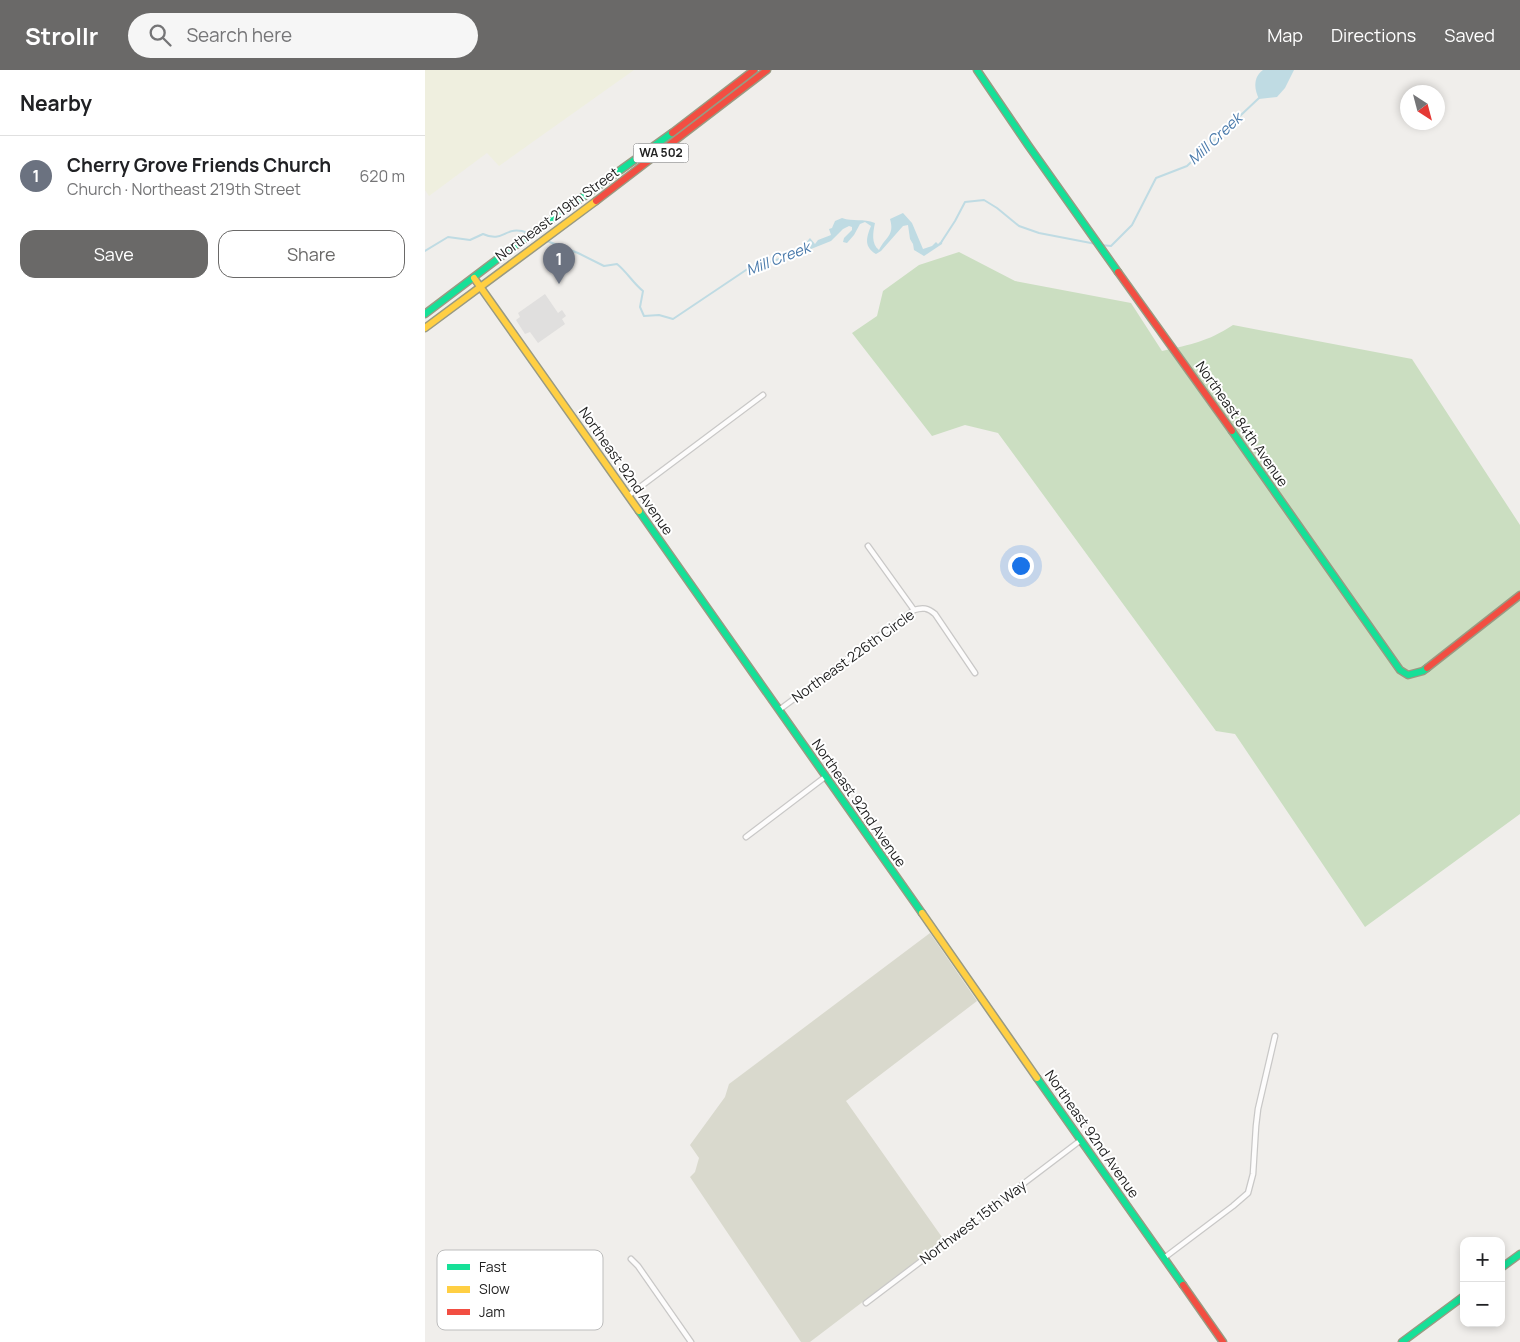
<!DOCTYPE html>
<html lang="en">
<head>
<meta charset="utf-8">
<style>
  body { margin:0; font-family:Manrope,sans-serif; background:#f6f6f6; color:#202124 }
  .controls { position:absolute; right:15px; bottom:15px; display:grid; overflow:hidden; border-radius:10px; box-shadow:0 2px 8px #0003 }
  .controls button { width:45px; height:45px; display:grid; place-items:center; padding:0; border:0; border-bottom:1px solid #e0e0e0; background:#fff; color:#202124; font:25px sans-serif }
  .compass { position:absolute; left:975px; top:15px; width:45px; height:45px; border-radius:50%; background:#fff; box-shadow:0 2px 8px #0003; rotate:144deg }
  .you { position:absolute; left:595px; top:495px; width:18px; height:18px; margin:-12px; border:4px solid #fff; border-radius:50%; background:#1a73e8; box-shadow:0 0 0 8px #1a73e833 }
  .badge { display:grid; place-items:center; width:32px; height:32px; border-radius:50%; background:#6a6968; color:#fff; font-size:16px; font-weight:700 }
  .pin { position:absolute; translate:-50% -41px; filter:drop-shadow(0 1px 2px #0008) }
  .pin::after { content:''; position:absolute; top:26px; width:18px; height:15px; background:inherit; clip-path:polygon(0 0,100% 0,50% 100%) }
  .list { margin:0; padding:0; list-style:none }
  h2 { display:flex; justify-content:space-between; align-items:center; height:65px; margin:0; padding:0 20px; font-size:21px }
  h2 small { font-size:16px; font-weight:400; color:#757577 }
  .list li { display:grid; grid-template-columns:32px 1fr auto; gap:15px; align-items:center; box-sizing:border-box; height:80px; padding:0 20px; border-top:1px solid #e0e0e0 }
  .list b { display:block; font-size:19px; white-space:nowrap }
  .list p { margin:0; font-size:16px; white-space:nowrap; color:#757577 }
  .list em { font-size:16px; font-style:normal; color:#757577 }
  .actions { display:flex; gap:10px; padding:15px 20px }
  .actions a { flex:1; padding:11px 0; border:1px solid #6a6968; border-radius:15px; text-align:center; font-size:18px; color:#6a6968 }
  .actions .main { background:#6a6968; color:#fff }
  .icon { flex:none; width:28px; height:28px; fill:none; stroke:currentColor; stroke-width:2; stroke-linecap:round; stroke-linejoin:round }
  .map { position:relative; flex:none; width:1095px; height:1272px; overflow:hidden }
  header { display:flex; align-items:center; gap:30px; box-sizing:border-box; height:70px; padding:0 25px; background:#6a6968; color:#fff }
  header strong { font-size:24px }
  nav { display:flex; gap:28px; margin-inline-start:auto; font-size:18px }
  .search { width:350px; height:45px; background:#f6f6f6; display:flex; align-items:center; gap:12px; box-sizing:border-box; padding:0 18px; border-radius:28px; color:#757577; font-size:19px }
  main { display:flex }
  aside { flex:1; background:#fff }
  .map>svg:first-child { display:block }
  .construction { fill:#d9d9cd }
  .farmland { fill:#efefdf }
  .forest { fill:#cbdec1 }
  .parking { fill:#e0dfde }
  .water { fill:#bfdbe3 }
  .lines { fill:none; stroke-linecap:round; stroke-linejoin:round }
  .stream { stroke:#bfdbe3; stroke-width:2 }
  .street-casing { stroke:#c9c8c7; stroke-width:7 }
  .fast-casing { stroke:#999a82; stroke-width:9 }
  .slow-casing { stroke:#999a82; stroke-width:9 }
  .jam-casing { stroke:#999a82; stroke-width:9 }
  .street { stroke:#fdfcfc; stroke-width:4.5 }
  .fast { stroke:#16e098; stroke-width:6 }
  .slow { stroke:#ffcf43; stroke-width:6 }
  .jam { stroke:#f24e42; stroke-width:6 }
  .labels { text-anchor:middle; stroke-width:4; stroke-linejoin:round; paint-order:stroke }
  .shield { fill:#fff; stroke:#646464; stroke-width:1 }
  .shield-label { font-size:12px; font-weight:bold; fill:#222 }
  .street-label { font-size:14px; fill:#222; stroke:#fff }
  .water-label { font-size:15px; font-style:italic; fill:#4a7aab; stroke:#fff }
  .key { fill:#fff; stroke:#bdbdbd; stroke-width:1 }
  .key-label { font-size:14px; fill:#222 }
</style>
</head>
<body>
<header>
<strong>Strollr</strong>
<div class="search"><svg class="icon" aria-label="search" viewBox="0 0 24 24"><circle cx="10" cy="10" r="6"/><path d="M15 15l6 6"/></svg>Search here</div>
<nav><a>Map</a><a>Directions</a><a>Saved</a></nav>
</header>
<main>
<aside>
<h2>Nearby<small></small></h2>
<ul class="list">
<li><span class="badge" style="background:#6b7280">1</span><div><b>Cherry Grove Friends Church</b><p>Church · Northeast 219th Street</p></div><em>620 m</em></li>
</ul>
<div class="actions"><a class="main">Save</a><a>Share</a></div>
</aside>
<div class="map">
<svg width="1095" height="1272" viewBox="0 0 1095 1272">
  <rect width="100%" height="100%" fill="#f0eeeb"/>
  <path class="construction" d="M505,863L552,931L421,1031L519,1170L385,1272H376L265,1107L270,1102L274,1088L265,1075L300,1027L304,1014Z"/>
  <path class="farmland" d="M0,0H209L74,96L62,83L4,126L0,120Z"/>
  <path class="forest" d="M534,182L590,211L706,233L737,281C767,274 782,272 808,255L987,289L1095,455V744L940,857L810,664L791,661L573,363L540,355L507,366L427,263L452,246L458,221L494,195Z"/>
  <path class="parking" d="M120,224L133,243L137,240L141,246L137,249L140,254L113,273L105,262L100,264L91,250L95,247L93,243Z"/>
  <g class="water">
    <path d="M838,0H869L860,18L852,27L834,29C829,19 828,7 838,0Z"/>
    <path d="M478,143L487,153L498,179L507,176L511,172L513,174L518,169L517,174L499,186L489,180L488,174L485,169L483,155L478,156L456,181L451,184C439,177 441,168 446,156L440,152L435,154L429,165L422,173L418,172L419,168L427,160V157L424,156L418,159L406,171L376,183V180L384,169L385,168L390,174L393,170L406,165L404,159L407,158L410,151L417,148C428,152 438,148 450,153C448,162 446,174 454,180C460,167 470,166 465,149Z"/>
  </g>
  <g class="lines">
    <g class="stream">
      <path d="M122,171L153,183L179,196L192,194C202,202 208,213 218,221L215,237L219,246L234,245L248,249L324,198L378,182"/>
      <path d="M517,171L530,151L540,132L559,130L572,138L594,156L614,163L671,174"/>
      <path d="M676,175L686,176L707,155L731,108L762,96L834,28"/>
      <path d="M0,181L23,167L45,170L58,164C80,174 79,154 103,163"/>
    </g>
    <g class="street-casing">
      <g id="street">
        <path d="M203,426L338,325"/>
        <path d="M443,476L489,540"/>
        <path d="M354,640L489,540C498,537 503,538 510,544L550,603"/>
        <path d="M321,767L400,707"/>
        <path d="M739,1188L808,1136L823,1123L828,1104L831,1056L833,1039L850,966"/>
        <path d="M206,1189L213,1196L266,1272"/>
        <path d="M441,1233L656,1070"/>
      </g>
    </g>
    <g class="fast-casing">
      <g id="fast">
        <path d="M552,0L603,75L693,202"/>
        <path d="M0,244L91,175L247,63"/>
        <path d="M807,361L975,600L983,605L998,601L1002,598"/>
        <path d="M214,441L497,843"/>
        <path d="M612,1008L758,1215"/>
        <path d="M1076,1198L1095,1184"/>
        <path d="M977,1272L1039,1226"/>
      </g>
    </g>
    <g class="slow-casing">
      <g id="slow">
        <path d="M49,208L214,441"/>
        <path d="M0,258L171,131"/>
        <path d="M497,843L612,1008"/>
      </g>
    </g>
    <g class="jam-casing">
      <g id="jam">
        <path d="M247,63L329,0"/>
        <path d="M171,131L342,0"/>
        <path d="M693,202L807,361"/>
        <path d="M1002,598L1095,525"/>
        <path d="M758,1215L798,1272"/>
      </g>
    </g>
    <use href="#street" class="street"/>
    <use href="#fast" class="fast"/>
    <use href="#slow" class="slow"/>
    <use href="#jam" class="jam"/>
  </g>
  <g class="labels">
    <rect class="shield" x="208.5" y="73.5" width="55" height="19" rx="4"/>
    <g class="shield-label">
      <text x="236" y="87">WA 502</text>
    </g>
    <g class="street-label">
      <text transform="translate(132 144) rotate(-36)" y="5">Northeast 219th Street</text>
      <text transform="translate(817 354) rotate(55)" y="5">Northeast 84th Avenue</text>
      <text transform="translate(201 401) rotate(55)" y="5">Northeast 92nd Avenue</text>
      <text transform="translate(428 586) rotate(-36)" y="5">Northeast 226th Circle</text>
      <text transform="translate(434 733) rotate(55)" y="5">Northeast 92nd Avenue</text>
      <text transform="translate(667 1064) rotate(55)" y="5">Northeast 92nd Avenue</text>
      <text transform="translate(548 1152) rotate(-37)" y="5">Northwest 15th Way</text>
    </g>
    <g class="water-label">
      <text transform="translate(790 69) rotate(-43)" y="5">Mill Creek</text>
      <text transform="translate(353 189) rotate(-21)" y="5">Mill Creek</text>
    </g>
  </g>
  <rect x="12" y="1180" width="166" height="80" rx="8" class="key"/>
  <rect x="22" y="1194" width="23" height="6" fill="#16e098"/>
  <rect x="22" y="1216" width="23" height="7" fill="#ffcf43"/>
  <rect x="22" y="1239" width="23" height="6" fill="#f24e42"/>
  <g class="key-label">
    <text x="54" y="1202">Fast</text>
    <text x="54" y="1224">Slow</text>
    <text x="54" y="1247">Jam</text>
  </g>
</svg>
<div class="controls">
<button>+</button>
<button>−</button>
</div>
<svg class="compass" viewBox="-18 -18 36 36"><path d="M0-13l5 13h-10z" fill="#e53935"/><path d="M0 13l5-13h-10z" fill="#757577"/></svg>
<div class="you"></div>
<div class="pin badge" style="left:134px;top:214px;background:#6b7280">1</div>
</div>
</main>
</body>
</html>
